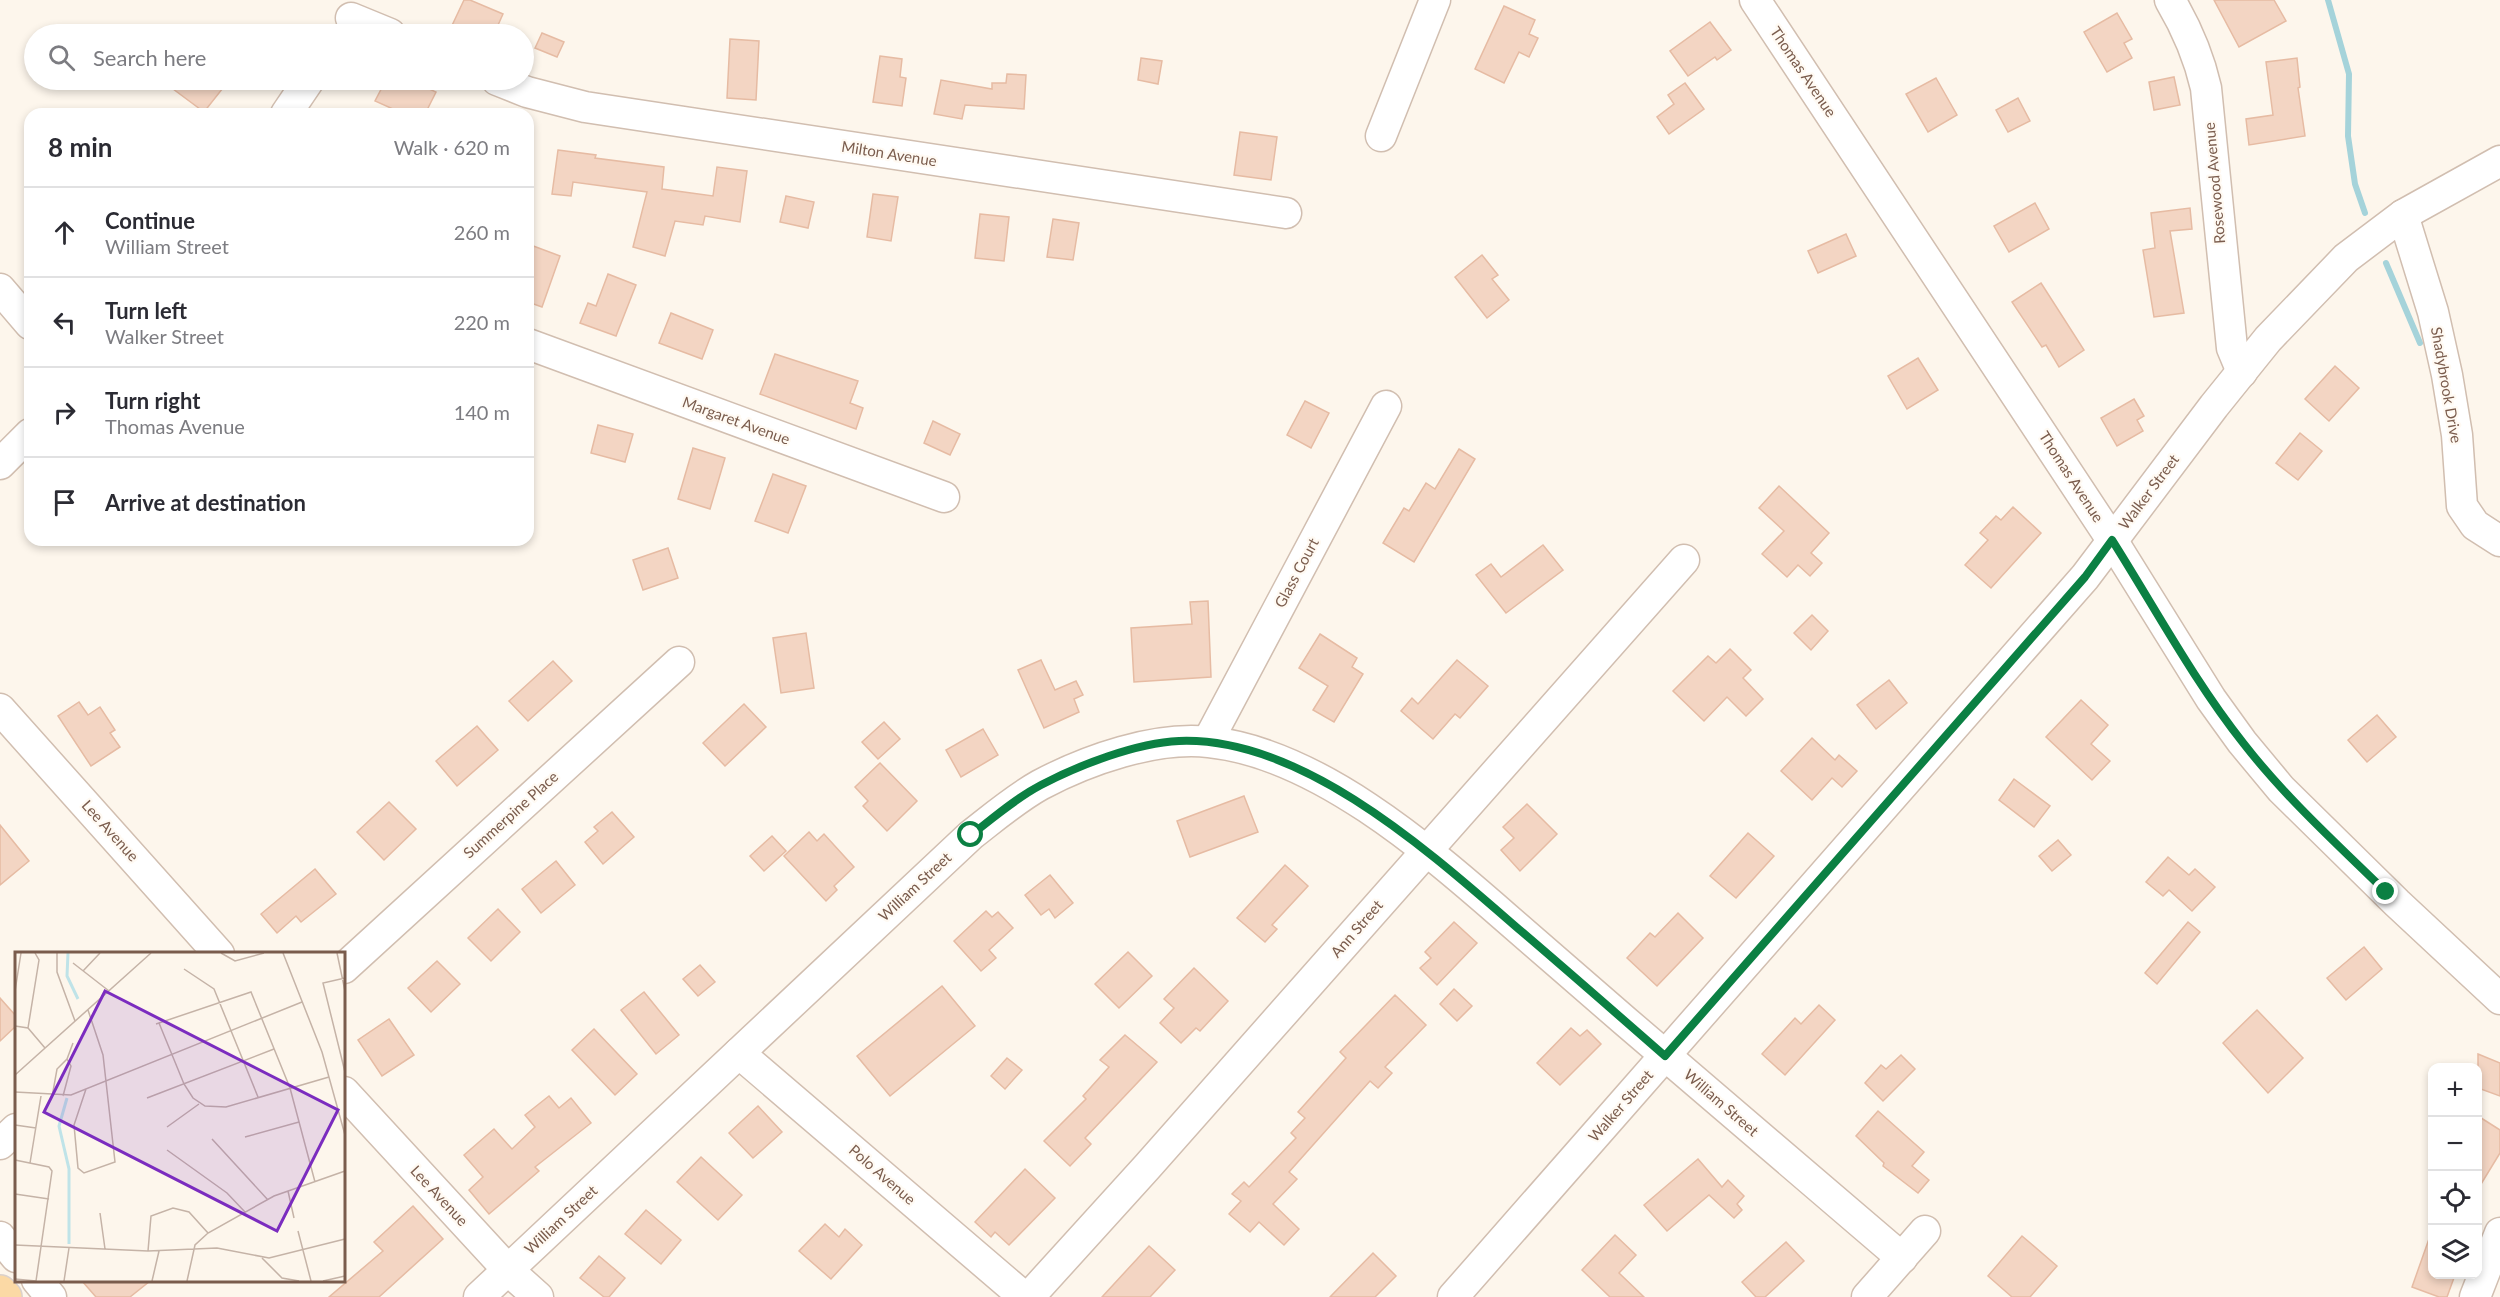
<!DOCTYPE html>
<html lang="en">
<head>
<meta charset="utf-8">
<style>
  body { margin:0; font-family:Lato,sans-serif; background:#f2f2f3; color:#2b2b33 }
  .controls { position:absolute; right:18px; bottom:18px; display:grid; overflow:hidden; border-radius:12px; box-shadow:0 3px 9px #0003 }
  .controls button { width:54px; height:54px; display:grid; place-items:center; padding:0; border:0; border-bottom:2px solid #e1e1e2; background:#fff; color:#2b2b33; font:30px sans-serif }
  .stop { position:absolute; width:18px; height:18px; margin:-14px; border:4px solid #0b8043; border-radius:50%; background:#fff }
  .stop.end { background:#0b8043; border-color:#fff; box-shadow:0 2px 6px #0008 }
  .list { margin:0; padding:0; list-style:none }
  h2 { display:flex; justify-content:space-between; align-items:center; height:78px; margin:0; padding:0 24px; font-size:26px }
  h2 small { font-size:20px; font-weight:400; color:#7c7c81 }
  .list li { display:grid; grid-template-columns:39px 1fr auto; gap:18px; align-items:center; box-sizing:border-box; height:90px; padding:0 24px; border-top:2px solid #e1e1e2 }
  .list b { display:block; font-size:22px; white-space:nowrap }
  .list p { margin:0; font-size:20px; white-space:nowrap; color:#7c7c81 }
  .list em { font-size:20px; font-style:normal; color:#7c7c81 }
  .icon { flex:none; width:33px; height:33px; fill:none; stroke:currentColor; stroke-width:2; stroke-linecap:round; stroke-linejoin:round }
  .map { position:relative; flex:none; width:2500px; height:1297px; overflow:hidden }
  .search { position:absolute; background:#fff; box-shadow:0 3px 9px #0003; left:24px; top:24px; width:510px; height:66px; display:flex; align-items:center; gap:15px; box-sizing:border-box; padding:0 21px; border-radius:33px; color:#7c7c81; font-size:22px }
  .panel { position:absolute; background:#fff; box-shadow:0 3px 9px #0003; left:24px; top:108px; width:510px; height:438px; border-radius:18px }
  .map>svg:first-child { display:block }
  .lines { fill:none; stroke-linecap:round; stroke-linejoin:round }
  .stream { stroke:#a5d3da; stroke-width:6 }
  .building { fill:#f3d5c3; stroke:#e6bba3; stroke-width:1.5 }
  .minor-casing { stroke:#d1beb0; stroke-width:33 }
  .major-casing { stroke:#dad1cd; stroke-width:36 }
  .minor { stroke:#fff; stroke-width:30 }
  .major { stroke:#fbd9a5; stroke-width:33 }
  .route { stroke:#0b8043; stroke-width:8 }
  .labels { text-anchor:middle; stroke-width:4.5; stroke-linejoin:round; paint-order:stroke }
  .street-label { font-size:15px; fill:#7a5c4d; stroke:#fffaf3 }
  .inset-river { fill:none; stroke:#bfe3e8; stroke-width:3 }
  .inset-road { fill:none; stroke:#c5b3a7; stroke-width:1.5 }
  .view { fill:#7b2cbf; fill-opacity:0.15; stroke:#7b2cbf; stroke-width:3 }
  .inset-edge { fill:none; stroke:#7a5c4d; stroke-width:3 }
</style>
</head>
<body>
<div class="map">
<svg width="2500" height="1297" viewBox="0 0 2500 1297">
  <rect width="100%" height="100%" fill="#fdf6ec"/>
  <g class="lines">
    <g class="stream">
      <path d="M2328,0L2349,74L2348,136L2355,184L2365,213"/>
      <path d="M2386,263L2420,343"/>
    </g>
  </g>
  <g class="building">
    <path d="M464,0H470L503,14L494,34H448Z"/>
    <path d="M2214,0H2274L2286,21L2239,47Z"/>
    <path d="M1504,6L1535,20L1529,34L1538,38L1529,57L1519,52L1504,83L1475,69Z"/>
    <path d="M2117,13L2132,39L2124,43L2132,58L2107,72L2084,32Z"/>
    <path d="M1710,22L1731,50L1717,60L1715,57L1688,76L1670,51Z"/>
    <path d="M542,33L564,42L557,57L535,48Z"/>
    <path d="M730,39L759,41L756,100L727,98Z"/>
    <path d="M880,56L902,59L900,77L906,78L902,106L873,102Z"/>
    <path d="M1141,58L1162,61L1158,84L1138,80Z"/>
    <path d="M2297,58L2300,87L2298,88L2305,136L2249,145L2246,119L2273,115L2266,62Z"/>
    <path d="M1007,74L1026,75L1024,109L965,105L962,119L934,114L941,80L992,89V83H1006Z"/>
    <path d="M2174,77L2180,105L2154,110L2149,82Z"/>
    <path d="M1936,78L1957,115L1928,132L1906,94Z"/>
    <path d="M161,80H211L223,88L204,112Z"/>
    <path d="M386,80H410L436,92L425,114H404L375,101Z"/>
    <path d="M1685,83L1704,109L1669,134L1657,117L1674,104L1668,95Z"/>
    <path d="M2018,98L2030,121L2008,132L1996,110Z"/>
    <path d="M1240,132L1277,137L1271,180L1234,175Z"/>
    <path d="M558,150L596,155L595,158L664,167L662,189L713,196L717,167L747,171L740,222L705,216L703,225L675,221L665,256L633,247L647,192L573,182L571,196L552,194Z"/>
    <path d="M873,194L898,197L891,241L867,237Z"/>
    <path d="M786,196L814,202L808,228L780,222Z"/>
    <path d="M2035,203L2049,229L2009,252L1994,226Z"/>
    <path d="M2190,208L2192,229L2170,231L2184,313L2154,317L2143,250L2155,248L2151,213Z"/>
    <path d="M980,214L1009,217L1004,261L975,258Z"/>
    <path d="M1053,219L1079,223L1073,260L1047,257Z"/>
    <path d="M1846,234L1856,256L1818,273L1808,251Z"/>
    <path d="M528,244L560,256L542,307L528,302Z"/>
    <path d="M1482,255L1498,275L1492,279L1509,300L1487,318L1455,277Z"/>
    <path d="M608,274L636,285L616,336L580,323L588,303L596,306Z"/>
    <path d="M2041,283L2084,350L2059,367L2046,345L2042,347L2012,302Z"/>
    <path d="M671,313L713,330L702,359L659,343Z"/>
    <path d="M775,354L858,381L850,403L863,408L856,429L760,394Z"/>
    <path d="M1918,358L1938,390L1907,409L1888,376Z"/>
    <path d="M2335,366L2359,388L2329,421L2305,399Z"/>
    <path d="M2134,399L2144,416L2137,420L2143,431L2117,446L2101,418Z"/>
    <path d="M1305,401L1329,413L1311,448L1287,435Z"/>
    <path d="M933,421L960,434L950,455L924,443Z"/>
    <path d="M598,425L633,434L625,462L591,453Z"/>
    <path d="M2300,433L2322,451L2298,480L2276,463Z"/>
    <path d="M693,448L725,458L710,509L678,499Z"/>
    <path d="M1459,449L1475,459L1414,562L1383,543L1404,508L1409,511L1426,483L1435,489Z"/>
    <path d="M773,474L806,486L788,533L755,521Z"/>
    <path d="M1779,486L1829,533L1811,553L1822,563L1810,576L1798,565L1787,577L1762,554L1784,531L1759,508Z"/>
    <path d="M2013,507L2041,533L1991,588L1965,565L1988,540L1980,533L1996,516L2001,520Z"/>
    <path d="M1543,545L1563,570L1506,613L1476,575L1491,564L1501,577Z"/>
    <path d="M668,548L678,578L643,590L633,560Z"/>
    <path d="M1208,601L1211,677L1134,682L1131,628L1192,624L1190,602Z"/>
    <path d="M1812,615L1828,631L1811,650L1794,633Z"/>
    <path d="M806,633L814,688L781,693L773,638Z"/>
    <path d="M1320,634L1357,658L1352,667L1363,674L1334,722L1313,710L1328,686L1299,668Z"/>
    <path d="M1730,649L1751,670L1743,678L1763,699L1746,716L1727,697L1704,721L1673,691L1708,656L1716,663Z"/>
    <path d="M1041,660L1055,690L1076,681L1083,695L1074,699L1079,712L1044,728L1018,670Z"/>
    <path d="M1457,660L1488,686L1460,718L1455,714L1433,739L1401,711L1412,698L1418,704Z"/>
    <path d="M553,661L572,681L528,721L509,701Z"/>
    <path d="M1889,680L1907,703L1876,729L1857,705Z"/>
    <path d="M2081,700L2108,725L2091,744L2110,761L2092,780L2046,737Z"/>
    <path d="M79,702L88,715L100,707L115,730L110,733L120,747L91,766L58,716Z"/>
    <path d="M744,704L766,727L725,766L703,743Z"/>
    <path d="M2377,715L2396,737L2367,762L2348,740Z"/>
    <path d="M884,722L900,739L878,759L862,742Z"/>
    <path d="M477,726L498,750L457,786L436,761Z"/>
    <path d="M983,729L998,755L961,777L946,750Z"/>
    <path d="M1812,738L1835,760L1839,755L1857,771L1842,787L1832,778L1812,800L1781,771Z"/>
    <path d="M880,763L917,801L887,831L863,806L868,801L855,787Z"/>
    <path d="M2014,779L2050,806L2034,827L1999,800Z"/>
    <path d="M1244,796L1258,832L1190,857L1177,821Z"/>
    <path d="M389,802L416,829L384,860L357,832Z"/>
    <path d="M1527,804L1557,834L1520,871L1501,850L1514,838L1503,827Z"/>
    <path d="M612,812L634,837L603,864L585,842L598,831L594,827Z"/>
    <path d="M0,825L29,861L0,885Z"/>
    <path d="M809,832L817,841L824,834L854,867L834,886L837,890L826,901L784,856Z"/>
    <path d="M1748,833L1774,856L1736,898L1710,876Z"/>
    <path d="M772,836L786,851L764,871L750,856Z"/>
    <path d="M2058,840L2071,855L2052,871L2039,856Z"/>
    <path d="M2168,857L2189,875L2195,869L2215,887L2192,911L2169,890L2163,896L2146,882Z"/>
    <path d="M556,861L575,885L541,913L522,889Z"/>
    <path d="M1285,865L1308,886L1272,925L1277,929L1265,942L1237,918Z"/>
    <path d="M315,869L336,894L301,922L296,916L277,933L261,914Z"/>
    <path d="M1050,875L1073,903L1055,918L1049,909L1041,915L1025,895Z"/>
    <path d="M498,909L520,932L491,961L468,938Z"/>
    <path d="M986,911L992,917L998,912L1013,928L989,950L996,958L981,971L954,941Z"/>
    <path d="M1678,913L1703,938L1657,986L1627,958L1650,933L1655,937Z"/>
    <path d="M1454,922L1477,943L1437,985L1420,968L1431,958L1425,952Z"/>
    <path d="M2188,922L2200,932L2157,984L2145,973Z"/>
    <path d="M2364,947L2382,969L2346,1000L2327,978Z"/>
    <path d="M1128,952L1152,976L1119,1008L1095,984Z"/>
    <path d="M437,961L460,984L431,1012L408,988Z"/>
    <path d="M700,965L715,982L698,996L683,979Z"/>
    <path d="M1194,968L1228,1001L1200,1031L1196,1028L1181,1043L1160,1023L1174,1008L1164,999Z"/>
    <path d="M942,986L975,1026L890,1096L857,1056Z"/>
    <path d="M1454,989L1472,1006L1457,1021L1440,1004Z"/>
    <path d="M644,992L679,1035L656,1054L621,1010Z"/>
    <path d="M1395,995L1426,1025L1385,1067L1392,1073L1378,1088L1370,1081L1289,1172L1297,1179L1273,1204L1299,1229L1284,1245L1259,1222L1250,1232L1229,1214L1241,1201L1232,1194L1244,1182L1249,1187L1296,1138L1291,1133L1305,1118L1298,1112L1346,1058L1340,1052Z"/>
    <path d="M0,998L16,1016V1026L0,1041Z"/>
    <path d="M1819,1005L1835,1020L1785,1075L1762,1054L1795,1018L1801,1024Z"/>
    <path d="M2257,1010L2303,1058L2268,1093L2223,1043Z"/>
    <path d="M389,1019L414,1055L382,1076L358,1040Z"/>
    <path d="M1571,1028L1580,1036L1587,1030L1601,1044L1560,1085L1537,1063Z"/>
    <path d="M594,1029L637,1074L615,1095L572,1050Z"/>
    <path d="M1125,1035L1157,1062L1085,1138L1091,1144L1070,1166L1044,1141L1086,1099L1083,1096L1109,1067L1100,1060Z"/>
    <path d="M2478,1054L2500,1063V1096L2478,1088Z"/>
    <path d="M1901,1055L1915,1069L1883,1101L1865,1083L1881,1065L1886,1069Z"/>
    <path d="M1007,1058L1022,1070L1005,1089L991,1076Z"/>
    <path d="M549,1096L559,1108L571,1098L591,1123L535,1167L539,1171L489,1214L469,1190L483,1177L464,1155L494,1129L512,1149L535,1127L525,1115Z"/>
    <path d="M758,1106L782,1132L753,1158L729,1133Z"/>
    <path d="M1878,1111L1924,1152L1912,1166L1929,1180L1918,1193L1883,1166L1884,1163L1856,1136Z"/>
    <path d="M2478,1116L2500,1130V1153L2478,1189Z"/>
    <path d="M701,1157L742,1195L718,1220L677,1182Z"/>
    <path d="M1698,1159L1722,1187L1728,1180L1744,1196L1737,1204L1742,1210L1734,1218L1709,1195L1667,1231L1644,1205Z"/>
    <path d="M1025,1169L1055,1198L1009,1245L995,1232L991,1237L975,1222Z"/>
    <path d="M413,1206L443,1239L379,1297H329L383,1251L374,1242Z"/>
    <path d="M646,1210L681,1240L661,1264L625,1234Z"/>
    <path d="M825,1224L839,1237L845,1229L862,1245L831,1279L799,1251Z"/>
    <path d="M1615,1235L1636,1255L1619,1273L1644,1297H1610L1582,1270Z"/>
    <path d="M2022,1236L2057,1266L2030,1297H2012L1988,1276Z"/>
    <path d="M2430,1236H2433V1275H2455L2447,1297H2439L2412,1287Z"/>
    <path d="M1786,1242L1804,1261L1765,1297H1756L1742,1282Z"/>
    <path d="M1149,1246L1175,1270L1150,1297H1102Z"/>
    <path d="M1373,1253L1396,1276L1375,1297H1330Z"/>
    <path d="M599,1256L625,1278L609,1297H604L580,1278Z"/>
    <path d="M82,1281H150L130,1297H96Z"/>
  </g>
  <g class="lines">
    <g class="minor-casing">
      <g id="minor">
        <path d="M1755,0L2112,540L2211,699L2242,742L2281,789L2397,903L2500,999"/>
        <path d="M2170,0C2186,27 2199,57 2206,88L2232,348L2242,372"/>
        <path d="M351,18L390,34"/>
        <path d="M497,80L527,92L585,107L1286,213"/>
        <path d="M286,114L309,80"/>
        <path d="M1381,136L1435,0"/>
        <path d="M2403,215L2433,312L2447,375L2457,435L2462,506L2475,525L2500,541"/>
        <path d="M0,289L30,324"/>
        <path d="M528,344L944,497"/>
        <path d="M0,464L30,434"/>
        <path d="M0,709L219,954"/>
        <path d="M1208,741L1386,406"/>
        <path d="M344,968L679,662"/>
        <path d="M739,1053L1024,1297"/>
        <path d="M344,1092L508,1270L538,1297"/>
        <path d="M0,1144L16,1129"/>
        <path d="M0,1237L16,1257"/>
        <path d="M37,1280L51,1297"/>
        <path d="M479,1297L971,835C993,818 1015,799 1040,785C1087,760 1155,736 1209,742C1316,753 1426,848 1504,916C1544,951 1585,986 1625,1021C1717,1100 1809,1179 1902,1258"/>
        <path d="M1029,1297L1147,1167L1684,560"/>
        <path d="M1453,1297L2085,577L2214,406L2268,339L2346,258L2403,215L2500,161"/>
        <path d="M1867,1297L1925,1231"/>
        <path d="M2475,1297L2500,1233"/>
      </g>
    </g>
    <g class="major-casing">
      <path id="major" d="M0,1292L5,1297"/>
    </g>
    <use href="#minor" class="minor"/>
    <use href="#major" class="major"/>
  </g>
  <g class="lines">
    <path class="route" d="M971,835C993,818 1016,798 1041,785C1079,765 1136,743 1179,741C1303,736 1432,854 1521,931C1569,972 1617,1014 1665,1056L2085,577L2112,540C2155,608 2194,681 2244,744C2286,798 2337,844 2386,892"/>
  </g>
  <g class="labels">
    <g class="street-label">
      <text transform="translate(1803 72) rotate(56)" y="5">Thomas Avenue</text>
      <text transform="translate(889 154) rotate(9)" y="5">Milton Avenue</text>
      <text transform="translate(2215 183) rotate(-95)" y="5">Rosewood Avenue</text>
      <text transform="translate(2446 385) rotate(80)" y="5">Shadybrook Drive</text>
      <text transform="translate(736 421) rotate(20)" y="5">Margaret Avenue</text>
      <text transform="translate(2071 477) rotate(57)" y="5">Thomas Avenue</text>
      <text transform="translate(2149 492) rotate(-53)" y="5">Walker Street</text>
      <text transform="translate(1297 573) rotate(-62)" y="5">Glass Court</text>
      <text transform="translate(511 815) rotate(-42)" y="5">Summerpine Place</text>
      <text transform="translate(110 831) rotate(48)" y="5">Lee Avenue</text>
      <text transform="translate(915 887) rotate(-43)" y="5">William Street</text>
      <text transform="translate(1357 929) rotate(-49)" y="5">Ann Street</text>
      <text transform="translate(1721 1103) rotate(41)" y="5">William Street</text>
      <text transform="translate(1621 1106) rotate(-49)" y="5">Walker Street</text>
      <text transform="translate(882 1175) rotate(41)" y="5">Polo Avenue</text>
      <text transform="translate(439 1196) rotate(47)" y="5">Lee Avenue</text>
      <text transform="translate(561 1220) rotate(-43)" y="5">William Street</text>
    </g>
  </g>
  <g transform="translate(15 952)">
    <rect width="330" height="330" fill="#fdf6ec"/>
    <path class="inset-river" d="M53,1L52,24L63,47M52,146L44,174L54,217V292"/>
    <path class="inset-road" d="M42,1V20L60,69M206,1L220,9L249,1M268,1L307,100L330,183M322,1L330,39M58,11L94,39M169,17L199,37L243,145M68,19L85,1M330,26L308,31L330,120M0,39L6,1M144,71L169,132L178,146L190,154L211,155L314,125M141,72L236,40L275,136L300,230M0,74L13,76L30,96M13,76L24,8L20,1M0,123L136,1M71,137L59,173L63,216L69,221L100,210L88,103L73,58M0,140L56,143L287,50M48,144L56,114L52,107M37,145L42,117L52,107L58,91M132,146L259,97M0,173L21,176M152,175L184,152M230,185L284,170M197,187L253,248M152,198L212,241L230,260M0,208L34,215L37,219L21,329M15,211L26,144M273,239L279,266M0,242L34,247M85,261L90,297M283,279L296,329M0,293L133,299L202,296L254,306L330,287M133,299L136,264L158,256L174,260L193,281M247,306L267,326L284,329M0,327L21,329M49,329L54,296M137,329L144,299M172,329L180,293L193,281L259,244L330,219M308,329L330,324"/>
    <path class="view" d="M90,39L323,158L262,279L29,160Z"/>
    <rect width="330" height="330" class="inset-edge"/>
  </g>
</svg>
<div class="controls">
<button>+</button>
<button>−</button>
<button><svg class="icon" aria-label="locate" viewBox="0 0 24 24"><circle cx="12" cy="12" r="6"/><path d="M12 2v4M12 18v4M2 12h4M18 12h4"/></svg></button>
<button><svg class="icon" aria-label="layers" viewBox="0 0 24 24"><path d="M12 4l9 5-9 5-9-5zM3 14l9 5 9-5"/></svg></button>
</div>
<div class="stop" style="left:971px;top:835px"></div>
<div class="stop end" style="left:2386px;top:892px"></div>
<div class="search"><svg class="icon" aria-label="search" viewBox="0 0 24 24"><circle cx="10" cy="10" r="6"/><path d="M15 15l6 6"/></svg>Search here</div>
<section class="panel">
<h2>8 min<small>Walk · 620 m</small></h2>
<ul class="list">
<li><svg class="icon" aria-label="ahead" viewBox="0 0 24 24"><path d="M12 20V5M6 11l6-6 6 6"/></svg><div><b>Continue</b><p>William Street</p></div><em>260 m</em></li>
<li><svg class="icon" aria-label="left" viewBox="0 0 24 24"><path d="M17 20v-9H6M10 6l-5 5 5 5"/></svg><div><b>Turn left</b><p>Walker Street</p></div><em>220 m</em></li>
<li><svg class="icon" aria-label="right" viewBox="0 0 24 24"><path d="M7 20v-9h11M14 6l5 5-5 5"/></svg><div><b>Turn right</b><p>Thomas Avenue</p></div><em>140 m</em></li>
<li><svg class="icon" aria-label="arrive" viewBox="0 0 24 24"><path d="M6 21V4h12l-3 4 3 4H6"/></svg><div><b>Arrive at destination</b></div></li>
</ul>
</section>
</div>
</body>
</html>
